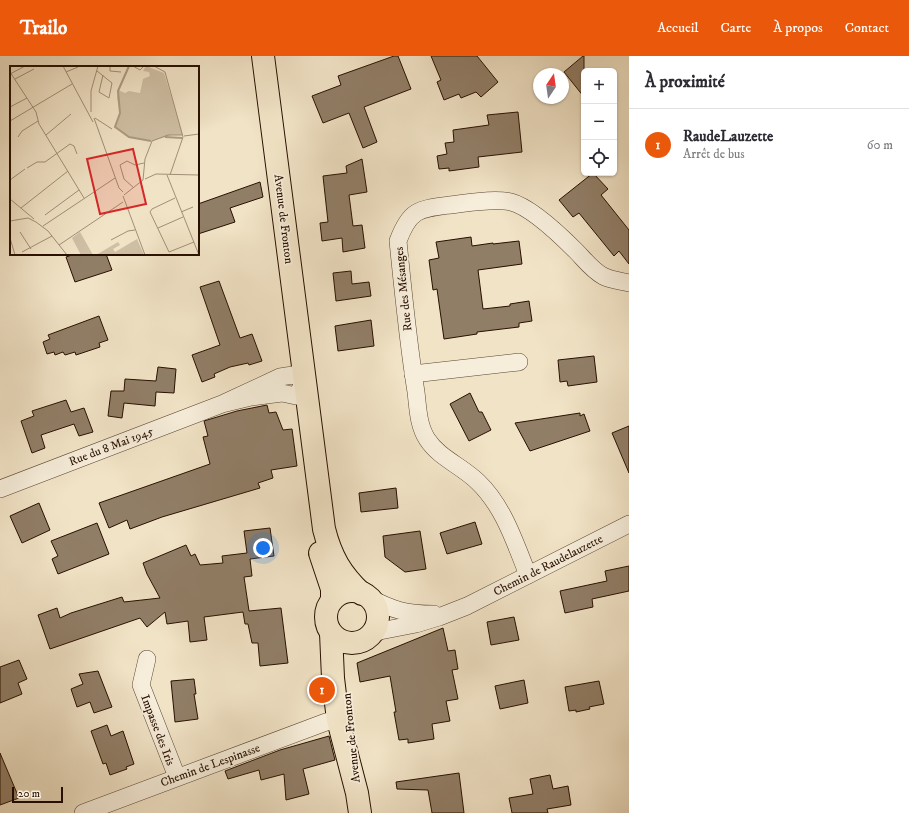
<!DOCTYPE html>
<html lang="fr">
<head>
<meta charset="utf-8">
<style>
  body { margin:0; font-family:"IM FELL DW Pica",serif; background:#f7f7f7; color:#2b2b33 }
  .controls { position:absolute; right:12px; top:12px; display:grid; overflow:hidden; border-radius:6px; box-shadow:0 1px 3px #0004 }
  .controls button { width:36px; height:36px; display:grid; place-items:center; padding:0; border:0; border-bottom:1px solid #e1e1e2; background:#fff; color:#2b2b33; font:20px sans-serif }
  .compass { position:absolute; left:533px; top:12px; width:36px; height:36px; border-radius:50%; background:#fff; box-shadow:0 1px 3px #0004; rotate:13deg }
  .scale { position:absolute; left:12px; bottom:10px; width:51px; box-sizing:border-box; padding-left:4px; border:2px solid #281000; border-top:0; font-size:11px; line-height:14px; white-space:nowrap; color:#281000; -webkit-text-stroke:3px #f6edda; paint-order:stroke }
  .you { position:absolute; left:263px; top:492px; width:14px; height:14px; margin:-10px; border:3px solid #fff; border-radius:50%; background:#1a73e8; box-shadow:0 0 0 6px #1a73e833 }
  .badge { display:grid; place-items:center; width:26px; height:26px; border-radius:50%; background:#ea580c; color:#fff; font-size:13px; font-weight:700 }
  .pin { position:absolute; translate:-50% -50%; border:2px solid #fff; box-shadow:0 1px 4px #0006 }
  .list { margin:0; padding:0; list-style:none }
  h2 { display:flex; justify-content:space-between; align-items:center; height:52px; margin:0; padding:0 16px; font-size:17px }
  h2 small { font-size:13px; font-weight:400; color:#7c7c81 }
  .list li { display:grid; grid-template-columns:26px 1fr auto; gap:12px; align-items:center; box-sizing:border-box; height:72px; padding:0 16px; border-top:1px solid #e1e1e2 }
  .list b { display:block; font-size:15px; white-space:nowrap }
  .list p { margin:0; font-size:13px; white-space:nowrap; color:#7c7c81 }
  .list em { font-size:13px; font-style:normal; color:#7c7c81 }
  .icon { flex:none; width:22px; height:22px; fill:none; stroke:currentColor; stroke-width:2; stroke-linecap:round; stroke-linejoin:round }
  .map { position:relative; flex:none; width:629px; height:757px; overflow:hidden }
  header { display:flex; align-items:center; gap:24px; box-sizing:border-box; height:56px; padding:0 20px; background:#ea580c; color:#fff }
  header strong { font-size:19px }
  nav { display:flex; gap:22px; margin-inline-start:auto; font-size:14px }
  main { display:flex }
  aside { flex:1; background:#fff }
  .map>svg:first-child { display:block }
  .building { fill:#917e67; stroke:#281000 }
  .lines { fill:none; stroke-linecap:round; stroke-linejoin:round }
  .minor-casing { stroke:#5a4532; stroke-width:18 }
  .major-casing { stroke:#281000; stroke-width:24 }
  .minor { stroke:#f6edda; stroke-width:17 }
  .major { stroke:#f1e3c6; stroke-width:22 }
  .labels { text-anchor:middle; stroke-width:3.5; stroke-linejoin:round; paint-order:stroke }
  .street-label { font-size:12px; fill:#281000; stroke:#f6edda }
  .inset-river { fill:none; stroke:#ad9b83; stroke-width:2 }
  .inset-road { fill:none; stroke:#a18f77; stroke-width:1 }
  .view { fill:#d62828; fill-opacity:0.15; stroke:#d62828; stroke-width:2 }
  .inset-edge { fill:none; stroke:#281000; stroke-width:2 }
</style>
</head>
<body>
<header>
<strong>Trailo</strong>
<nav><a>Accueil</a><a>Carte</a><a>À propos</a><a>Contact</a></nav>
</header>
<main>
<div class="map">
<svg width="629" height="757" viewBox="0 0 629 757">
  <rect width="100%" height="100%" fill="#f1e3c6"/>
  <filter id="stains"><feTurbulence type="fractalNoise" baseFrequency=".005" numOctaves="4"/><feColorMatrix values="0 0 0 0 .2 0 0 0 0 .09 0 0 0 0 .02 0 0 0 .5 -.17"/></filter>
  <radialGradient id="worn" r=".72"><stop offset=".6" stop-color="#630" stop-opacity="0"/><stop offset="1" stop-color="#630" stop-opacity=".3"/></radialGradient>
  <g class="building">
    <path d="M394,0H398L411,33L364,51L377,86L363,92L349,57L323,67L312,40L341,29L338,20Z"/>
    <path d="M431,0H477L498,26L481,41L476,36L461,42L459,38L444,44L437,26L441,24Z"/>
    <path d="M583,0H584V41L564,16Z"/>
    <path d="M518,56L522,96L478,101L479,111L449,115V112L439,113L437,100L447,98L445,87L454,86L453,74L489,69L487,59Z"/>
    <path d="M362,103L367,136L349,139L353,170L362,169L365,192L343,196L342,182L322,185L320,167L328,166L323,120L347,117L346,110Z"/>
    <path d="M593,117L608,133L601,139L629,174V208L619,195L614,200L579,157L573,161L559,144Z"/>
    <path d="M260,126L263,141L230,152L235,166L198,178V148Z"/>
    <path d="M471,181L472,190L493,187V188L519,185L522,208L478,214L483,253L510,250V248L529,245L532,265L519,267V271L477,276V278L444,283L437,233L433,234L429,204L439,202L436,186Z"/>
    <path d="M75,198H106L112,214L75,226L66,201Z"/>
    <path d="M351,215L352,228L369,226L371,240L336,245L333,217Z"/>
    <path d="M219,225L240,282L252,278L262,305L249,309L248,307L230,311L214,318L215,321L202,326L192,299L220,289L200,231Z"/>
    <path d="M99,260L108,284L99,287L100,291L76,299L75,296L65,299L63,296L55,299L54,296L47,298L43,286L50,283L48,279Z"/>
    <path d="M371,264L374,290L338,295L335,270Z"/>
    <path d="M594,300L597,326L568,330L567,325L560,326L558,304Z"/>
    <path d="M158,311L176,313L174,337L156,336L155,350L124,347L122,362L108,360L111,335H124L125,323L156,325Z"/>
    <path d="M470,337L479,356H482L491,374L469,385L450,348Z"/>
    <path d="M66,344L71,356L84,352L93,376L79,380L74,368L41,379L45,392L32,397L21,365L34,360L32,355Z"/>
    <path d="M267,349L269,357L276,356L283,374L292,373L297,410L271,414L273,422L258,427L260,432L162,461L130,473L127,464L109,472L99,447L210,408L203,381L208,380L204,365L237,355Z"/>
    <path d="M580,357V360L584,358L590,375L530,395L515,367Z"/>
    <path d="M629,370V417L612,377Z"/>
    <path d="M396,432L398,452L361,456L359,437Z"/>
    <path d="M39,447L50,474L22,487L10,460Z"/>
    <path d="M475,466L482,488L447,498L440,477Z"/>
    <path d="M97,467L109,498L58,518L52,503L58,500L51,485Z"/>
    <path d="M270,472L274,500L250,503L252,520L244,521L249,555L281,552L288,607L260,610L258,587H252L248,568H245L243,556L204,561L207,584L190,586L188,565L167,568L165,556L147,571L140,562L50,593L38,559L57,552L60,562L71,557L122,541L124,546L160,542L147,518L143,507L186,489L191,500L195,498L200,509L223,507L222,500L247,497L244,475Z"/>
    <path d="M420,475L426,513L405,516L385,501L383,480Z"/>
    <path d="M629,510V535L592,543L593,551L565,557L560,535L607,525L605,515Z"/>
    <path d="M514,561L519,584L491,589L487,566Z"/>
    <path d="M443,572L448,595L455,594L458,613L452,614L458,643L446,645L450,665L432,668L434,683L408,687V683L399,684L394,656H396L390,620L360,626L357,607Z"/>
    <path d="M19,604L27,623L18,627L22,638L0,647V611Z"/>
    <path d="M98,615L112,651L94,657L90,646L77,651L71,633L83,628L79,618Z"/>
    <path d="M194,623L196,638H194L198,663L175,666L171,625Z"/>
    <path d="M524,624L528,647L500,653L495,630Z"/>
    <path d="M599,625L604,648L589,651L590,653L576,656V654L569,655L565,631Z"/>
    <path d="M107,669L111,680L123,675L134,708L126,711L127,713L110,719L106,707L103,708L91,675Z"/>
    <path d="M329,680L335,704L303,713L309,738L286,744L284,718L261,724L259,714L228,723L225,715L280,694Z"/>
    <path d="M0,697L19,742L0,749Z"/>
    <path d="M459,717L464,757H432L428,734L397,733L396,726Z"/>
    <path d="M550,719L553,733L568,730L571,749L547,753L548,757H512L509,742L533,738L530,723Z"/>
  </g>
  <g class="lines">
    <g class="minor-casing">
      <g id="minor">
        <path d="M413,318L519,306"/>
        <path d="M0,433L222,348L280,321L293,319L305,325L296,340L282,337L251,341L222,348"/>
        <path d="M528,519C515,487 504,451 478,426C462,410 439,402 427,383C418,369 418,352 416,336C408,286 403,235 398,185C410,153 419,153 450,149C468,147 494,142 511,146C531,151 561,180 576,195C584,203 592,214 603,220C610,224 621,225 629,227"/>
        <path d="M368,541C392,554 406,558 434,558"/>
        <path d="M372,578L380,575L416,568L439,561L467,550L629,468"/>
        <path d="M147,603L141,629L177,721"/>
        <path d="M83,757L326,666L338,664"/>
      </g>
    </g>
    <g class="major-casing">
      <g id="major">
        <path d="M263,0L324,473C331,501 341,518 362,538"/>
        <path d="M320,497L332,533V544"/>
        <circle cx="352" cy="561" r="26"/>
        <path d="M331,577L333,622L338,664L357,737L360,757"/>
      </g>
    </g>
    <use href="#minor" class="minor"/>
    <use href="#major" class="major"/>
  </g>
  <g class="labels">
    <g class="street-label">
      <text transform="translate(284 163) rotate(83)" y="4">Avenue de Fronton</text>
      <text transform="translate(403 233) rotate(-96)" y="4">Rue des Mésanges</text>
      <text transform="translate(111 390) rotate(-21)" y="4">Rue du 8 Mai 1945</text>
      <text transform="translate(548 509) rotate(-27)" y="4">Chemin de Raudelauzette</text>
      <text transform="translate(158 674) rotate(69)" y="4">Impasse des Iris</text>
      <text transform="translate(351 682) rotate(-96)" y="4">Avenue de Fronton</text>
      <text transform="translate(210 709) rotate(-20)" y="4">Chemin de Lespinasse</text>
    </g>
  </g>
  <g transform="translate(10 10)">
    <rect width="189" height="189" fill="#f1e3c6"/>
    <path d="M136,0L154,7L173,69H162L142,75L119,71L105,62L110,47L107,32L108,24L115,27L119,25L130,27L133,13L140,10L139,6L133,5ZM70,166L83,189H71L62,172ZM127,173L134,189H86L108,176L110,179L103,183L105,186Z" fill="#cfbfa4"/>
    <path class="inset-river" d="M119,0L108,25L110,47L105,61L119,71L141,75M155,71L172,72"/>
    <path class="inset-road" d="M53,0L83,56M100,0V5L111,6M123,0L130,4L134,0M144,0L155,6L173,71M87,5L102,17L99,32L89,26L93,9M0,6L26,46L29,58L74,132M56,6L68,1M0,8L15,0M5,13L24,3M0,41L17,32M81,46V25L88,0M84,52L109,122L113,126M85,52L102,63M0,55L62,18M36,69L61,48M174,70L189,68M8,71L12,65L28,55M17,102L27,96H35L60,78L64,80L67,88M157,109L189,189M160,109L173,71M135,113L146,108L189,109M0,114L15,103M133,114L135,93L142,75L158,69H172M124,122L114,113L110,99L117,95L125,99L134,97M114,129L133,114M113,130L135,189M165,132L142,143L140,146L159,186L184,176M0,133L24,153M11,142L58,105M171,146L183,141M35,149L69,124M0,155L18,152L26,156L38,165L57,189M33,160L105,112M148,162L173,151M10,166L21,183M0,172L5,189M101,174L118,165L125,164M49,179L113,136M12,186L42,170"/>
    <path class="view" d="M123,83L136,138L90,148L77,93Z"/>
    <rect width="189" height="189" class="inset-edge"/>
  </g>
  <rect width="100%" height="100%" filter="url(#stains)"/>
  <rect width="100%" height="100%" fill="url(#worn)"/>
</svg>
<div class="controls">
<button>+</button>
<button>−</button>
<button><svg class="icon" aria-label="locate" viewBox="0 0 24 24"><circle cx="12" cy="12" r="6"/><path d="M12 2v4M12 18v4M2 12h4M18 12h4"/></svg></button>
</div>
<svg class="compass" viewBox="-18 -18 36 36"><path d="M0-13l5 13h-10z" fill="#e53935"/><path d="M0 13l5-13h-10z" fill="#7c7c81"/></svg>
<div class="scale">20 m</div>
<div class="you"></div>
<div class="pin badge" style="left:322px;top:634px">1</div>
</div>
<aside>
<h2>À proximité<small></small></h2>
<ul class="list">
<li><span class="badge">1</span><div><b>RaudeLauzette</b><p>Arrêt de bus</p></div><em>60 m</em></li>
</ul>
</aside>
</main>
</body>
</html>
